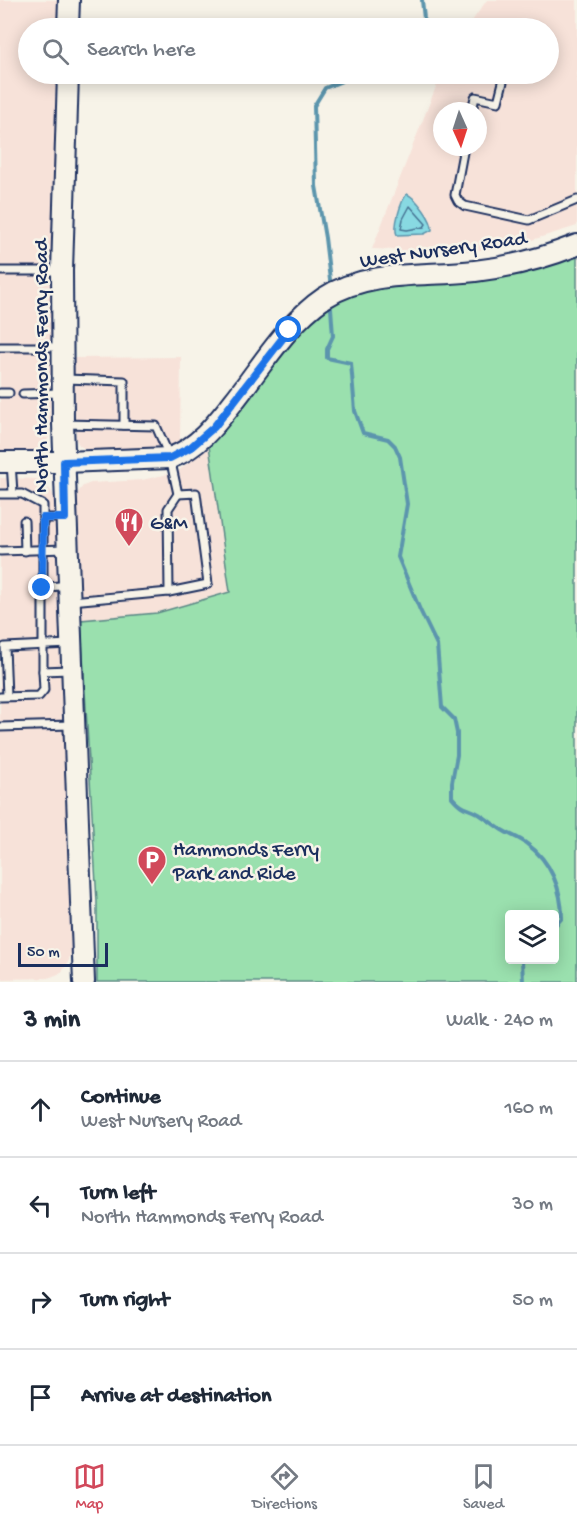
<!DOCTYPE html>
<html lang="en">
<head>
<meta charset="utf-8">
<style>
  body { margin:0; font-family:"Gochi Hand",sans-serif; background:#f6f6f7; color:#1f2937 }
  .controls { position:absolute; right:18px; bottom:18px; display:grid; overflow:hidden; border-radius:6px; box-shadow:0 3px 15px #0003 }
  .controls button { width:54px; height:54px; display:grid; place-items:center; padding:0; border:0; border-bottom:2px solid #e0e1e3; background:#fff; color:#1f2937; font:30px sans-serif }
  .compass { position:absolute; left:433px; top:102px; width:54px; height:54px; border-radius:50%; background:#fff; box-shadow:0 3px 15px #0003; rotate:177deg }
  .scale { position:absolute; left:18px; bottom:15px; width:90px; box-sizing:border-box; padding-left:6px; border:3px solid #1b2f5e; border-top:0; font-size:16px; line-height:21px; white-space:nowrap; color:#1b2f5e; -webkit-text-stroke:4px #f7f3e8; paint-order:stroke }
  .stop { position:absolute; width:18px; height:18px; margin:-14px; border:4px solid #1a73e8; border-radius:50%; background:#fff }
  .stop.end { background:#1a73e8; border-color:#fff; box-shadow:0 2px 6px #0008 }
  .list { margin:0; padding:0; list-style:none }
  h2 { display:flex; justify-content:space-between; align-items:center; height:78px; margin:0; padding:0 24px; font-size:26px }
  h2 small { font-size:20px; font-weight:400; color:#747a83 }
  .list li { display:grid; grid-template-columns:39px 1fr auto; gap:18px; align-items:center; box-sizing:border-box; height:96px; padding:0 24px; border-top:2px solid #e0e1e3 }
  .list b { display:block; font-size:22px; white-space:nowrap }
  .list p { margin:0; font-size:20px; white-space:nowrap; color:#747a83 }
  .list em { font-size:20px; font-style:normal; color:#747a83 }
  .icon { flex:none; width:33px; height:33px; fill:none; stroke:currentColor; stroke-width:2; stroke-linecap:round; stroke-linejoin:round }
  .map { position:relative; flex:none; width:577px; height:982px; overflow:hidden }
  .search { position:absolute; background:#fff; box-shadow:0 3px 15px #0003; left:18px; right:18px; top:18px; height:66px; display:flex; align-items:center; gap:15px; box-sizing:border-box; padding:0 21px; border-radius:33px; color:#747a83; font-size:22px }
  .sheet { height:462px; background:#fff }
  nav { display:flex; justify-content:space-around; align-items:center; box-sizing:border-box; height:84px; border-top:2px solid #e0e1e3; background:#fff; font-size:16px; color:#747a83 }
  nav a { display:grid; justify-items:center; gap:3px }
  nav .on { color:#d1495b }
  .map>svg:first-child { display:block }
  .built { fill:#f7e2d9; fill-rule:evenodd }
  .green { fill:#9ae0ae; stroke:#5a8886; stroke-width:1.5; fill-rule:evenodd }
  .water { fill:#88d9e2; stroke:#5c95ad; stroke-width:1.5 }
  .lines { fill:none; stroke-linecap:round; stroke-linejoin:round }
  .shore { stroke:#477393; stroke-width:1.5 }
  .stream { stroke:#5c95ad; stroke-width:4 }
  .lane-casing { stroke:#1b2f5e; stroke-width:11 }
  .secondary-casing { stroke:#1b2f5e; stroke-width:24 }
  .lane { stroke:#f7f3e8; stroke-width:7 }
  .secondary { stroke:#f7f3e8; stroke-width:20 }
  .route { stroke:#1a73e8; stroke-width:8 }
  .labels { text-anchor:middle; stroke-width:5; stroke-linejoin:round; paint-order:stroke }
  .street-label { font-size:21px; fill:#1b2f5e; stroke:#f7f3e8 }
  .poi-label { font-size:21px; fill:#1b2f5e; stroke:#f7f3e8; text-anchor:start }
</style>
</head>
<body>
<div class="map">
<svg width="577" height="982" viewBox="0 0 577 982">
  <rect width="100%" height="100%" fill="#f7f3e8"/>
  <filter id="ink" filterUnits="userSpaceOnUse"><feTurbulence type="fractalNoise" baseFrequency=".0167" numOctaves="2"/><feDisplacementMap in="SourceGraphic" scale="12" xChannelSelector="R" yChannelSelector="G"/><feConvolveMatrix kernelMatrix="1 2 1 2 8 2 1 2 1" color-interpolation-filters="sRGB"/></filter>
  <g filter="url(#ink)">
    <g class="built">
      <path d="M0,0H57V28H28V74H56L50,435L44,446L29,453H0Z"/>
      <path d="M487,0H577V226L506,248L450,252L372,249L441,74H548V28H467ZM442,111H478V147H442Z"/>
      <path d="M181,357L180,442L151,452L92,454L79,445L76,439L73,358Z"/>
      <path d="M209,446L231,592L157,613L81,620L77,495L79,491L83,486L91,483L142,480L177,472Z"/>
      <path d="M0,478L40,479L52,492L55,500L71,952L68,963L61,973L48,978L0,979Z"/>
    </g>
    <path class="green" d="M577,255V982H97V902L81,620L157,613L230,592L209,446L312,319C336,300 360,291 390,285L522,272ZM510,914H554V960H510Z"/>
    <path class="water" d="M407,194C416,198 433,220 432,230L424,234L397,235C393,227 401,200 407,194Z"/>
    <g class="lines">
      <path class="shore" d="M410,206L426,224L424,227L407,230L401,229L403,219Z"/>
      <g class="stream">
        <path d="M422,0L425,28"/>
        <path d="M330,280L325,238L316,186L314,106L325,88L359,74"/>
        <path d="M331,308L333,336L327,349V358L351,363L355,411L363,433L388,439L395,446L400,457L407,504L398,557L420,610L437,645L442,707L454,719L457,733V755L452,782V797C463,810 466,807 479,814C487,819 494,825 502,830C510,835 520,838 527,844C551,861 562,890 562,918L554,927"/>
        <path d="M522,960L523,982"/>
      </g>
      <g class="lane-casing">
        <g id="lane">
          <path d="M472,111L475,97L498,102L505,74"/>
          <path d="M464,147L455,195L458,201L465,206L529,220L577,200"/>
          <path d="M0,271H60"/>
          <path d="M0,347H60"/>
          <path d="M65,379L124,381V425"/>
          <path d="M0,393H9"/>
          <path d="M23,394L60,393"/>
          <path d="M64,424L156,426L170,458L178,494L196,493L208,584L169,592L71,601"/>
          <path d="M11,462L13,493"/>
          <path d="M0,494H22L43,505V671"/>
          <path d="M43,518H65"/>
          <path d="M24,521L25,551"/>
          <path d="M0,551L66,549"/>
          <path d="M42,588L67,585"/>
          <path d="M169,592L168,509L178,494"/>
          <path d="M7,696L5,647L70,644"/>
          <path d="M0,697L39,696L44,690L43,671L69,670"/>
          <path d="M0,727L71,725"/>
        </g>
      </g>
      <g class="secondary-casing">
        <g id="secondary">
          <path d="M68,28L69,0"/>
          <path d="M68,74L62,271L63,424L84,982"/>
          <path d="M0,462H64L170,458C198,448 216,424 234,401C261,367 287,323 324,298C368,269 425,277 475,271C510,267 544,258 577,245"/>
        </g>
      </g>
      <use href="#lane" class="lane"/>
      <use href="#secondary" class="secondary"/>
    </g>
  </g>
  <g class="lines" filter="url(#ink)">
    <path class="route" d="M42,588L43,518H65L64,462L170,458L191,447L214,427L289,330"/>
  </g>
  <defs>
    <g id="restaurant-pin" transform="scale(1.5)"><path d="M0 17L-7.5 6A9.5 9.5 0 1 1 7.5 6Z" fill="#d1495b" stroke="#f7f3e8"/><path d="M-5-6h1v4h1v-4h1v4h1v-4h1v5L-1.5 .5V6h-2V.5L-5-1ZM5-6V6H3V1.5H1.5Q1.5-4 5-6Z" fill="#fff"/></g>
    <g id="parking-pin" transform="scale(1.5)"><path d="M0 17L-7.5 6A9.5 9.5 0 1 1 7.5 6Z" fill="#d1495b" stroke="#f7f3e8"/><path d="M-3.5-5.5H1a3.5 3.5 0 0 1 0 7H-1V5.5H-3.5ZM-1-3.4V-.6H.8a1.4 1.4 0 0 0 0-2.8Z" fill="#fff"/></g>
  </defs>
  <g fill-rule="evenodd">
    <use href="#restaurant-pin" x="129" y="522"/>
    <use href="#parking-pin" x="152" y="860"/>
  </g>
  <g class="labels">
    <g class="street-label">
      <text transform="translate(443 248) rotate(-8)" y="7">West Nursery Road</text>
      <text transform="translate(40 366) rotate(-90)" y="7">North Hammonds Ferry Road</text>
    </g>
    <g class="poi-label">
      <text x="150" y="529">G&amp;M</text>
      <text x="173" y="855">Hammonds Ferry<tspan x="173" dy="24">Park and Ride</tspan></text>
    </g>
  </g>
</svg>
<div class="controls">
<button><svg class="icon" aria-label="layers" viewBox="0 0 24 24"><path d="M12 4l9 5-9 5-9-5zM3 14l9 5 9-5"/></svg></button>
</div>
<svg class="compass" viewBox="-18 -18 36 36"><path d="M0-13l5 13h-10z" fill="#e53935"/><path d="M0 13l5-13h-10z" fill="#747a83"/></svg>
<div class="scale">50 m</div>
<div class="stop" style="left:289px;top:330px"></div>
<div class="stop end" style="left:42px;top:588px"></div>
<div class="search"><svg class="icon" aria-label="search" viewBox="0 0 24 24"><circle cx="10" cy="10" r="6"/><path d="M15 15l6 6"/></svg>Search here</div>
</div>
<section class="sheet">
<h2>3 min<small>Walk · 240 m</small></h2>
<ul class="list">
<li><svg class="icon" aria-label="ahead" viewBox="0 0 24 24"><path d="M12 20V5M6 11l6-6 6 6"/></svg><div><b>Continue</b><p>West Nursery Road</p></div><em>160 m</em></li>
<li><svg class="icon" aria-label="left" viewBox="0 0 24 24"><path d="M17 20v-9H6M10 6l-5 5 5 5"/></svg><div><b>Turn left</b><p>North Hammonds Ferry Road</p></div><em>30 m</em></li>
<li><svg class="icon" aria-label="right" viewBox="0 0 24 24"><path d="M7 20v-9h11M14 6l5 5-5 5"/></svg><div><b>Turn right</b></div><em>50 m</em></li>
<li><svg class="icon" aria-label="arrive" viewBox="0 0 24 24"><path d="M6 21V4h12l-3 4 3 4H6"/></svg><div><b>Arrive at destination</b></div></li>
</ul>
</section>
<nav>
<a class="on"><svg class="icon" aria-label="map" viewBox="0 0 24 24"><path d="M3 6l6-2 6 2 6-2v14l-6 2-6-2-6 2zM9 4v14M15 6v14"/></svg>Map</a>
<a><svg class="icon" aria-label="directions" viewBox="0 0 24 24"><path d="M12 3l9 9-9 9-9-9zM9 14v-3h6M13 9l2 2-2 2"/></svg>Directions</a>
<a><svg class="icon" aria-label="saved" viewBox="0 0 24 24"><path d="M7 4h10v16l-5-4-5 4z"/></svg>Saved</a>
</nav>
</body>
</html>
